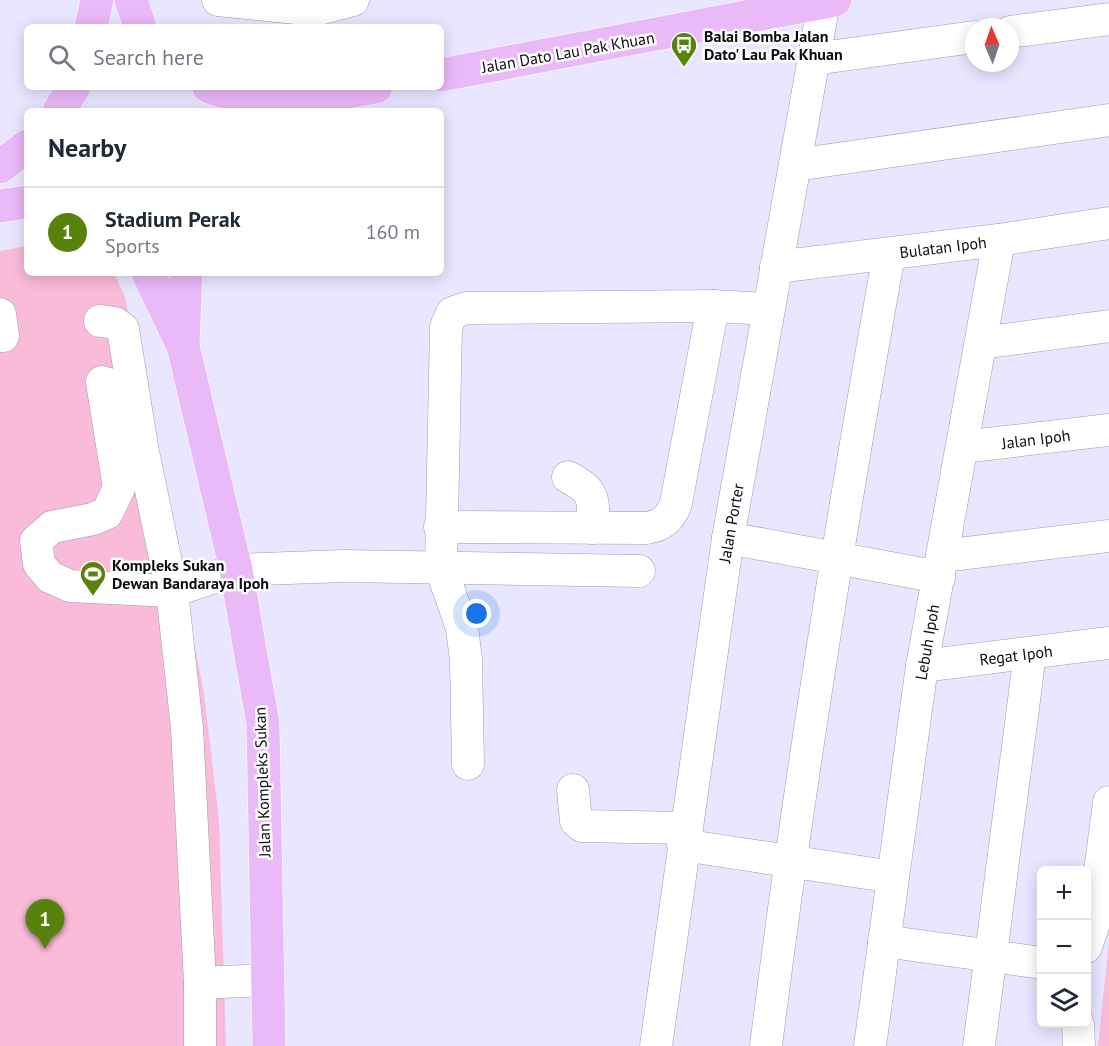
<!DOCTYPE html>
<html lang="en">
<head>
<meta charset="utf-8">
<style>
  body { margin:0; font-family:"PT Sans",sans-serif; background:#f6f6f7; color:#1f2937 }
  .controls { position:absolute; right:18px; bottom:18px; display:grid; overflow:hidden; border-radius:9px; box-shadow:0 3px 15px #0003 }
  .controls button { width:54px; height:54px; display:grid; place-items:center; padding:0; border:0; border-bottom:2px solid #e0e1e3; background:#fff; color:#1f2937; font:30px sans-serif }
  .compass { position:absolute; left:965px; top:18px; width:54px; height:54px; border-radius:50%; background:#fff; box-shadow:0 3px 15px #0003; rotate:358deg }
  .you { position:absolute; left:477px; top:614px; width:21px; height:21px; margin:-15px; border:4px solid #fff; border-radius:50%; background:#1a73e8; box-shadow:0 0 0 9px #1a73e833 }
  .badge { display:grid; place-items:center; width:39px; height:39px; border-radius:50%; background:#57820c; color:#fff; font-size:20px; font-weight:700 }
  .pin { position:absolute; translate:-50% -50px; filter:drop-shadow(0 2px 3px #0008) }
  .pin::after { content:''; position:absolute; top:32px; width:21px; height:18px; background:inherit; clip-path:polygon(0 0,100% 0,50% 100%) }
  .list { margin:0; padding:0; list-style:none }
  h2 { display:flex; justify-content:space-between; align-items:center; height:78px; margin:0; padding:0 24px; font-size:26px }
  h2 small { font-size:20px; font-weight:400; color:#747a83 }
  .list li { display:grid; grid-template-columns:39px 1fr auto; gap:18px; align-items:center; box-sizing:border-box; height:90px; padding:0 24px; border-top:2px solid #e0e1e3 }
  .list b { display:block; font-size:22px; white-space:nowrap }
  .list p { margin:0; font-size:20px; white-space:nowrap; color:#747a83 }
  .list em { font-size:20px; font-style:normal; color:#747a83 }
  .icon { flex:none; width:33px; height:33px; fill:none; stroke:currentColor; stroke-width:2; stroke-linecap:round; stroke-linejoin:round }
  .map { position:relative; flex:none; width:1109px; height:1046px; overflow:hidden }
  .search { position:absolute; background:#fff; box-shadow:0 3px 15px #0003; left:24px; top:24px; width:420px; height:66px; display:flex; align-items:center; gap:15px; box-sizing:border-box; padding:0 21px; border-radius:9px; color:#747a83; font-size:22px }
  .panel { position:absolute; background:#fff; box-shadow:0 3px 15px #0003; left:24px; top:108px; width:420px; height:168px; border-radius:9px }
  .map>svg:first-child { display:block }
  .green { fill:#fabbd8 }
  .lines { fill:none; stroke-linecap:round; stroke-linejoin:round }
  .minor-casing { stroke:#9d9cb2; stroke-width:33 }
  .major-casing { stroke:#fff; stroke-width:34 }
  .minor { stroke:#fff; stroke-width:32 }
  .major { stroke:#eab9f8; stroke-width:33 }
  .labels { text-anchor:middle; stroke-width:5; stroke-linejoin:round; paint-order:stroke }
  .poi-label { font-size:16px; font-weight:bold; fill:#0b0b12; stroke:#fff; text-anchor:start }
  .street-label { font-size:16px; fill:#0b0b12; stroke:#fff }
</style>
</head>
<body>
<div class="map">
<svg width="1109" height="1046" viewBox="0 0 1109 1046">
  <rect width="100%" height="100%" fill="#e8e7ff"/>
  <g class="green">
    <path d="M27,246V273H114L125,297L204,693L219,820L226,1046H0V251Z"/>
    <path d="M1109,942V1046H1098Z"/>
  </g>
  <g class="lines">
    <g class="minor-casing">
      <g id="minor">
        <path d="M218,0L315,10L353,0"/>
        <path d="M1010,32L1109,19"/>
        <path d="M814,59L974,37"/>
        <path d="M795,165L1109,120"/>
        <path d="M776,267L999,240L1109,223"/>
        <path d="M0,314L3,336"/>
        <path d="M100,321L115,323L123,329L133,391L102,382L119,488L107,513L93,519L52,527L36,541L39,564L50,577L70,586L172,591L143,452L133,391"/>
        <path d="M981,343L1109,326"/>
        <path d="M962,447L1109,430"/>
        <path d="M568,477C596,492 593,498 593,528"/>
        <path d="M440,527L646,528C662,526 671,518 676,503L713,306"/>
        <path d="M728,538L939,577"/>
        <path d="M942,556L1109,536"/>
        <path d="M922,666L1109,643"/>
        <path d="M468,764L466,660L462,628L441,568L446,327L452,313L466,308L713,306L768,309"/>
        <path d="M573,790L576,821L582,826L685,828"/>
        <path d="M683,845L893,877"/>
        <path d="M884,941L1042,963"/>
        <path d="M1086,947L1093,926L1109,802"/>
        <path d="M200,983L187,728L172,591L236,570L344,566L639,571"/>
        <path d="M1078,1024L1079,1046"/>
        <path d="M200,1046V983L267,980"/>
        <path d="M656,1046L728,538L824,2"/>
        <path d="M766,1046C799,781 842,517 889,254"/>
        <path d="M870,1046L922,666L999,240"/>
        <path d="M979,1046L1030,654"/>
      </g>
    </g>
    <g class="major-casing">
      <g id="major">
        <path d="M131,0L140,27"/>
        <path d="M91,27L97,0"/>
        <path d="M441,75L835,0"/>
        <path d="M209,87C263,107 321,97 376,87"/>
        <path d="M59,111L74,87"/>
        <path d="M0,167L27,146"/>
        <path d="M0,206L27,202"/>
        <path d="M148,273L183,346L236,570L263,724L269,1046"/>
        <path d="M183,344L186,273"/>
      </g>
    </g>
    <use href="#minor" class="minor"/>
    <use href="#major" class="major"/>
  </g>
  <defs>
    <g id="bus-pin" transform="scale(1.35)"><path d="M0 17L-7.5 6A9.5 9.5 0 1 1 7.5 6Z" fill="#57820c" stroke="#fff"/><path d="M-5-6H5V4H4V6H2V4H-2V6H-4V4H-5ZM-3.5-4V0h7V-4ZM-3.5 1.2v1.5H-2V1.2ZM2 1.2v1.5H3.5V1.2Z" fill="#fff"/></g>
    <g id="stadium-pin" transform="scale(1.35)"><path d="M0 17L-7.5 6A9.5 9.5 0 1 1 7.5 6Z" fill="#57820c" stroke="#fff"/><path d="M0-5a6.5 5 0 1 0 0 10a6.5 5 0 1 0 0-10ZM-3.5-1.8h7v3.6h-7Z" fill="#fff"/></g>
  </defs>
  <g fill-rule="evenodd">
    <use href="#bus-pin" x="684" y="45"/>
    <use href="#stadium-pin" x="93" y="574"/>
  </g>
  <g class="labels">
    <g class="poi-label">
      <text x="704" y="42">Balai Bomba Jalan<tspan x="704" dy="18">Dato' Lau Pak Khuan</tspan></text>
      <text x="112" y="571">Kompleks Sukan<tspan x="112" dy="18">Dewan Bandaraya Ipoh</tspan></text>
    </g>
    <g class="street-label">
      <text transform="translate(568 52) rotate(-10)" y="6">Jalan Dato Lau Pak Khuan</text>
      <text transform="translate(943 247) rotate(-7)" y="6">Bulatan Ipoh</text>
      <text transform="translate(1036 439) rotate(-7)" y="6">Jalan Ipoh</text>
      <text transform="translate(731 523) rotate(-80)" y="6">Jalan Porter</text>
      <text transform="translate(927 642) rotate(-80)" y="6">Lebuh Ipoh</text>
      <text transform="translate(1016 655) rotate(-7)" y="6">Regat Ipoh</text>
      <text transform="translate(262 782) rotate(-92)" y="6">Jalan Kompleks Sukan</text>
    </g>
  </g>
</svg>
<div class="controls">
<button>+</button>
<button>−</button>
<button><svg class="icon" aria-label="layers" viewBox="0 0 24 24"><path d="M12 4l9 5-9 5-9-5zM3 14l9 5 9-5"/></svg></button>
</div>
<svg class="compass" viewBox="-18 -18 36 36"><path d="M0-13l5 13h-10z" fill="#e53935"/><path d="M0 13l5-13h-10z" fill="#747a83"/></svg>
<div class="you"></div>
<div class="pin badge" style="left:45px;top:949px">1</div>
<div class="search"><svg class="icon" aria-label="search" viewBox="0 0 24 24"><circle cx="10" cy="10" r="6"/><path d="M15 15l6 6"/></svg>Search here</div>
<section class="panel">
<h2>Nearby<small></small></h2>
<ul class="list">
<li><span class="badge">1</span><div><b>Stadium Perak</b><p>Sports</p></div><em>160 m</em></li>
</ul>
</section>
</div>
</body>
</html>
